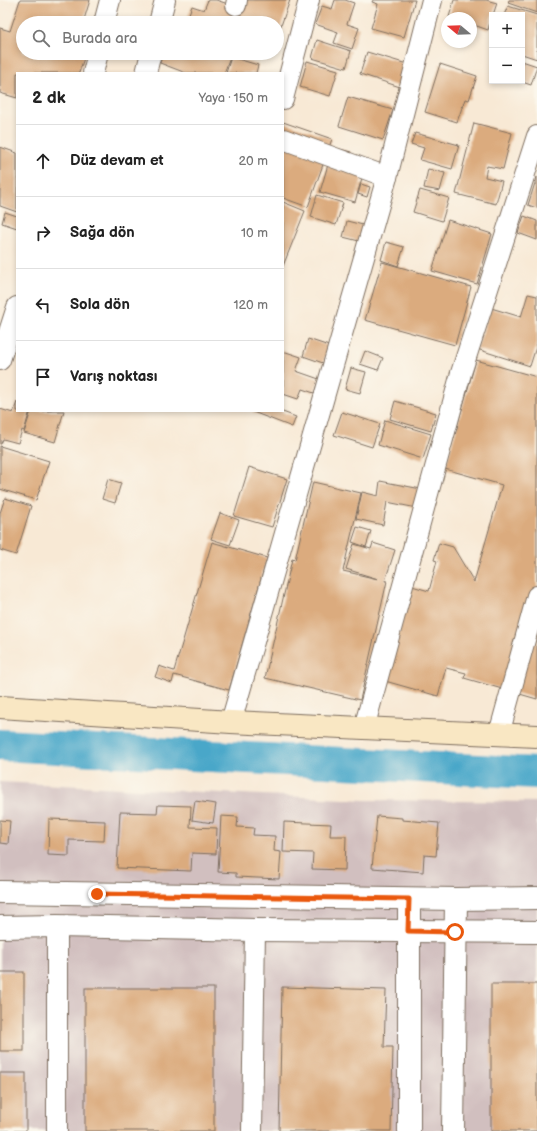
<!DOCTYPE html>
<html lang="tr">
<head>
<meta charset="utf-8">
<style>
  body { margin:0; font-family:"Balsamiq Sans",sans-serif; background:#f6f6f6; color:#222 }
  .controls { position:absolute; right:12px; top:12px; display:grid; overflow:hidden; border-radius:0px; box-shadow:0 2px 6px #0003 }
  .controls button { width:36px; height:36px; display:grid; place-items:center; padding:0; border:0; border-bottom:1px solid #e0e0e0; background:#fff; color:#222; font:20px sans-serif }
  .compass { position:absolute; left:441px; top:12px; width:36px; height:36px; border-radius:50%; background:#fff; box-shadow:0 2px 6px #0003; rotate:289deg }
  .stop { position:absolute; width:12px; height:12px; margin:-9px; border:3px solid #ea580c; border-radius:50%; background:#fff }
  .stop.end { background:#ea580c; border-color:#fff; box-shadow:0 1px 4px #0008 }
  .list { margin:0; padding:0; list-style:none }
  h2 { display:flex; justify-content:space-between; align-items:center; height:52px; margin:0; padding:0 16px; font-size:17px }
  h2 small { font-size:13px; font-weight:400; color:#767676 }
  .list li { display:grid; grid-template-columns:26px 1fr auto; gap:12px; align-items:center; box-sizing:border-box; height:72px; padding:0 16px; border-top:1px solid #e0e0e0 }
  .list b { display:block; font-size:15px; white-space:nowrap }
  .list em { font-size:13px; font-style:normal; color:#767676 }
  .icon { flex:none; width:22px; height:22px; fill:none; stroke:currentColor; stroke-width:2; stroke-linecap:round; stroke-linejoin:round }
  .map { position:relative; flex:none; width:537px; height:1131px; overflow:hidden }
  .search { position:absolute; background:#fff; box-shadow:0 2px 6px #0003; left:16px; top:16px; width:268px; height:44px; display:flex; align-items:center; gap:10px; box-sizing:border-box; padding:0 14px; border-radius:22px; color:#767676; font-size:15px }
  .panel { position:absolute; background:#fff; box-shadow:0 2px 6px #0003; left:16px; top:72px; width:268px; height:340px; border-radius:0px }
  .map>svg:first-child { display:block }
  .industrial { fill:#d1bfbf }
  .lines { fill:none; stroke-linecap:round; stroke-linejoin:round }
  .river { stroke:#4aa7c9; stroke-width:32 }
  .building { fill:#dbab7e }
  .minor-casing { stroke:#7d6d5e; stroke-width:22 }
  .tertiary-casing { stroke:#7d6d5e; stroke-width:24 }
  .secondary-casing { stroke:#7d6d5e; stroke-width:24 }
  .minor { stroke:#fff; stroke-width:20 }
  .tertiary { stroke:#fff; stroke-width:22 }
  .secondary { stroke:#f9e7c3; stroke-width:22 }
  .route { stroke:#ea580c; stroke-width:5 }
</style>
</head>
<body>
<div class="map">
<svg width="537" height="1131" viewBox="0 0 537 1131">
  <rect width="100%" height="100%" fill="#fbf7ec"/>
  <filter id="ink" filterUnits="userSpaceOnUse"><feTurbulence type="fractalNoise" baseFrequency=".025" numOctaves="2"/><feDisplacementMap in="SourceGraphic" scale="8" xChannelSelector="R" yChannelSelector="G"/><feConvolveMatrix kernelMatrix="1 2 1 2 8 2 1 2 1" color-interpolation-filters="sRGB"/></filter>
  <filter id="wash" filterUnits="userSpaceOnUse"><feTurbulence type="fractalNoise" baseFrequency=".012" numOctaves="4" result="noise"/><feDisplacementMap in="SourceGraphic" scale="16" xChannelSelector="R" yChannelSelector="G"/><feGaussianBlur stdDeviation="0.9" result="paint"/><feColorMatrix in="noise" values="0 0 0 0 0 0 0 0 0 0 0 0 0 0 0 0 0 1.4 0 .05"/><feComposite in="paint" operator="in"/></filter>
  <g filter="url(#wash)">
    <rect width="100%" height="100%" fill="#f8e9d5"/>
    <path class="industrial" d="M0,782L364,800L537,802V1131H0Z"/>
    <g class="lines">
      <path class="river" d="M0,745L537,773"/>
    </g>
    <g id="blocks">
      <g class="building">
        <path d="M20,0H90L83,23H23V35L19,34L23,35V53H78L85,55L79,73H17V98L0,93V28L10,31Z"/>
        <path d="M208,0H216L237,7L231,23H196L187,19L192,6L204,10Z"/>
        <path d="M241,0H290L277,37V23H239L236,22L241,6Z"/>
        <path d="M335,0H345L354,3L347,24L359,28L352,49L334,43L338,32L315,24L322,6L332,9Z"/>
        <path d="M373,0H415L404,37L371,28L378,4L372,2Z"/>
        <path d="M454,0H486L497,3L493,15H492L488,30L471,24V18L449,17Z"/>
        <path d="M509,0H537V13L508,3Z"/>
        <path d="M508,6L537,15V59L522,54V15H504Z"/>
        <path d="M317,40L351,51L346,68L312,58Z"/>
        <path d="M367,52L407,64L400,87L360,74Z"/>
        <path d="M163,53H232L224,73H186L160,63Z"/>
        <path d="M231,57L258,65L256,73H226Z"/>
        <path d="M307,61L338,70L330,96L300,87Z"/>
        <path d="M522,61L537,66L531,85L522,82Z"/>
        <path d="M440,64L477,76L469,100L465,99L457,122L425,112Z"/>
        <path d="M348,97L393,110L383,140L339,126Z"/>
        <path d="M283,122L332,139L308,207L283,198Z"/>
        <path d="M474,123L512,133L503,169L487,166L485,177L502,181L496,204L456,194Z"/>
        <path d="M415,133L459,145L452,169L420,160L424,148L411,144Z"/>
        <path d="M0,147L17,153V212L0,206Z"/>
        <path d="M340,149L351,152L347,166L364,171L355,202L320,192L329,161L335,163Z"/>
        <path d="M428,169L445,173L440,191L424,188Z"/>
        <path d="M537,177V208L528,205Z"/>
        <path d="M361,184L370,187L367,197L358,194Z"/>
        <path d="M420,190L449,198L442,221L413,212Z"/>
        <path d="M317,195L343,203L336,225L311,217Z"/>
        <path d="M283,202L305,211L283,266Z"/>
        <path d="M5,212L17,216V228L2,223Z"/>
        <path d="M524,216L537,221V240L518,233Z"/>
        <path d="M448,220L492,234L477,284L432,271Z"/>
        <path d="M347,221L363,225L359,241L343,237Z"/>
        <path d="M386,242L404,247L398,266L381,260Z"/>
        <path d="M382,262L471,287L455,345L365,320Z"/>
        <path d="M528,294L537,296V344L530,366L477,349L491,308L521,317Z"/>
        <path d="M308,339L329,346L323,363L303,356Z"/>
        <path d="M283,351L301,357L296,371L319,379L314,393L302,389L298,399L283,394Z"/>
        <path d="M365,351L383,358L378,370L360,364Z"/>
        <path d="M476,360L537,377V699L464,678L466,673L446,668L438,696L385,681L412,586L429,591L437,561L434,560L439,543L453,547L474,582L502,485L445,469Z"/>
        <path d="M351,368L366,372L360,393L345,389Z"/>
        <path d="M395,401L436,413L431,431L390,419Z"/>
        <path d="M17,402V411H30L24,431L22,430L18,443L3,439L1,444H0V409L13,413Z"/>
        <path d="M31,411H64L55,442L24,433Z"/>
        <path d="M253,411H280L296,417L292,427L253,412Z"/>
        <path d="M342,412L380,424L372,447L334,435Z"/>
        <path d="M385,420L431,434L423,459L378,445Z"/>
        <path d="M0,446L49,461L36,500L0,489Z"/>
        <path d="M249,467L287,479L272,527L234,516Z"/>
        <path d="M108,479L121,483L115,503L102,499Z"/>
        <path d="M380,481L421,489L417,508L387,502L383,525L356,519L362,492L378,496Z"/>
        <path d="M313,482L361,493L343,571L378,579L346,569L354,544L371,549L373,543L395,550L385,581H387L360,700L265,678L292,559L295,560Z"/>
        <path d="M5,498L31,506L16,555L0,550V513Z"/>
        <path d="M220,513L239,520L230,545L211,539Z"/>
        <path d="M357,527L371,531L366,547L352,542Z"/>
        <path d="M212,542L267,558L229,690L174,675L172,683L155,677L159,666L174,671Z"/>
        <path d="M195,801L216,804L213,823L192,820Z"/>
        <path d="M158,805L191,806L190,827L217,828L216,854L192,853L191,871L117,868L120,812L157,813Z"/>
        <path d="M221,816L238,817L237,827L254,828L253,835L275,836L274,851L281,852L279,879L236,877V873L218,872Z"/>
        <path d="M377,816L402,818V820L439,823L436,856L424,855L423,872L372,868Z"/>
        <path d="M49,819L105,821L104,841L69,840V856L48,855Z"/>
        <path d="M0,820L10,821L8,844L0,843Z"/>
        <path d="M284,822L331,824L330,836H346L345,870L312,869L313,853L283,852Z"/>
        <rect x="0" y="972" width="24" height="79"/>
        <rect x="491" y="984" width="46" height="147"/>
        <path d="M282,987L386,990L384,1047H393L391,1131H279Z"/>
        <rect x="85" y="988" width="129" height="143"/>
        <rect x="0" y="1073" width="26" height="58"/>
      </g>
    </g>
  </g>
  <g filter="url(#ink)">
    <use href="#blocks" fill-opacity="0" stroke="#7d6d5e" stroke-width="1"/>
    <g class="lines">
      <g class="minor-casing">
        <g id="minor">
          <path d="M236,5L237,0"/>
          <path d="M104,23L110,0"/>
          <path d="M159,23L165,0"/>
          <path d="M93,73L98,53"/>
          <path d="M146,73L151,53"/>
          <path d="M283,99L309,0"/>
          <path d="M283,139L387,177"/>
          <path d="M0,360L17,307"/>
          <path d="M231,722L387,177L432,0"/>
          <path d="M364,728L461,373L537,136"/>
          <path d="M499,734L537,596"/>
          <path d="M57,926V1131"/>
          <path d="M252,1131L255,930"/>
        </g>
      </g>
      <g class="tertiary-casing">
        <g id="tertiary">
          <path d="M0,892L456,899L537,898"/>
          <path d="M409,899V1131"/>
          <path d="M0,927L57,926L255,930L537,932"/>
          <path d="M453,1131L456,899"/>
        </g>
      </g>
      <g class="secondary-casing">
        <path id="secondary" d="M0,707L231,722L537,736"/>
      </g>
      <use href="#minor" class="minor"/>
      <use href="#tertiary" class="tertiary"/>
      <use href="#secondary" class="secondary"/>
    </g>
  </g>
  <g class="lines" filter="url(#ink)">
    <path class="route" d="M97,894L409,899L408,931L455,932"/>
  </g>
</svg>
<div class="controls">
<button>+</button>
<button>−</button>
</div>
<svg class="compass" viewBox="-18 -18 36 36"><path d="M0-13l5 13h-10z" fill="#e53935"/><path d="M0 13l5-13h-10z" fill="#767676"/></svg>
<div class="stop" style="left:455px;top:932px"></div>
<div class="stop end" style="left:97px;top:894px"></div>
<div class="search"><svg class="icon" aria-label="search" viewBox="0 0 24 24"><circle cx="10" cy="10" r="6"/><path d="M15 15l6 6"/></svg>Burada ara</div>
<section class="panel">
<h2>2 dk<small>Yaya · 150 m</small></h2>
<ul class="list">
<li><svg class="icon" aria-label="ahead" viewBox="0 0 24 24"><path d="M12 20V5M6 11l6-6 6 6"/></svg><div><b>Düz devam et</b></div><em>20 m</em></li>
<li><svg class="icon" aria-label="right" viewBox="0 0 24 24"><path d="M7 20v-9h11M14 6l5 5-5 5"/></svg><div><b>Sağa dön</b></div><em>10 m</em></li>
<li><svg class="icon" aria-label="left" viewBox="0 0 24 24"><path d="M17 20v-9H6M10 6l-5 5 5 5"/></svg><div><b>Sola dön</b></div><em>120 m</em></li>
<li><svg class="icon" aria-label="arrive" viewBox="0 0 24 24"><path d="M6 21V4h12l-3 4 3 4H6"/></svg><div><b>Varış noktası</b></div></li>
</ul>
</section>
</div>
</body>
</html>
